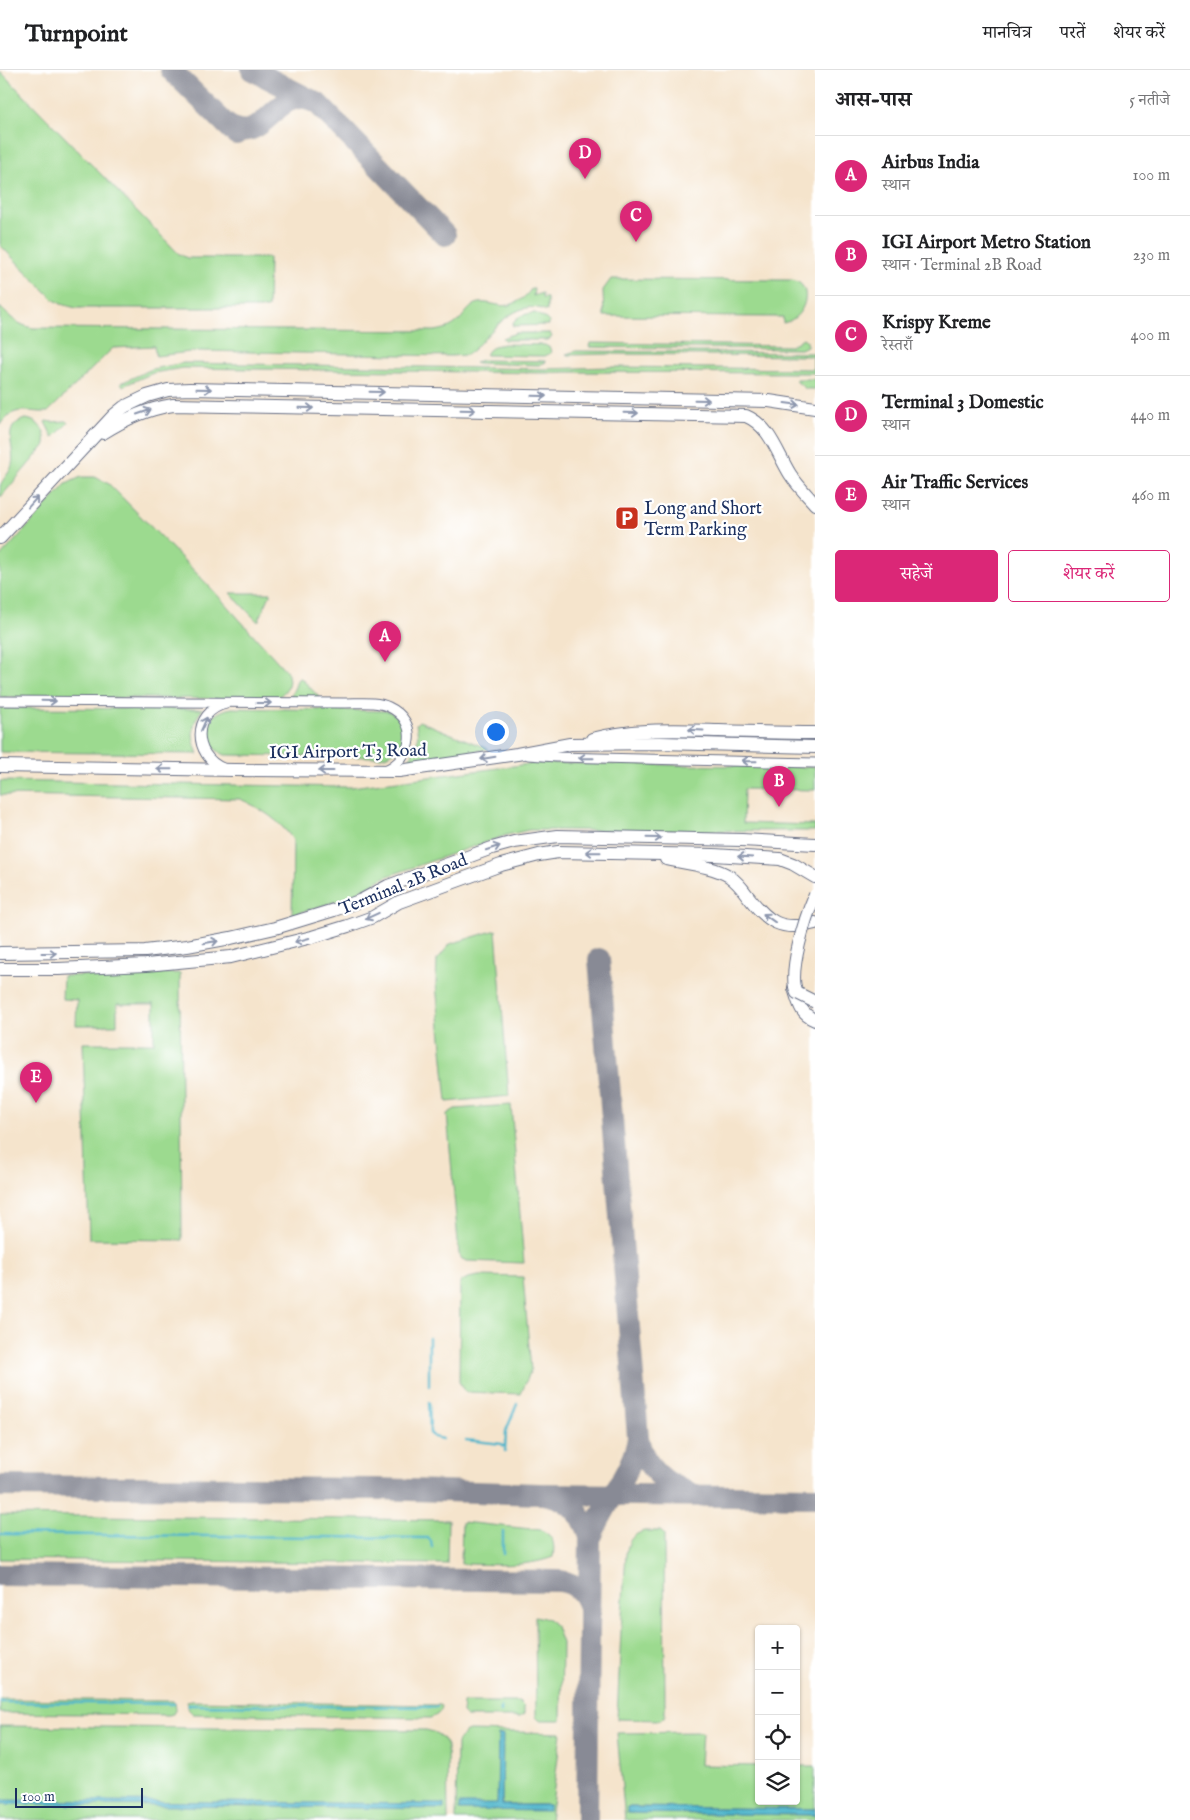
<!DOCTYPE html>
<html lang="hi">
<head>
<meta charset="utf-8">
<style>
  body { margin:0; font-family:"IM FELL English","Noto Serif Devanagari",serif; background:#f2f2f2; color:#202124 }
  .controls { position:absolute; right:15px; bottom:15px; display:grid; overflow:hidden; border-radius:5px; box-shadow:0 1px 4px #0004 }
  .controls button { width:45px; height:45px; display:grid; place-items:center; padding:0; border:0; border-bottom:1px solid #e0e0e0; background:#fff; color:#202124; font:25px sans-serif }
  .scale { position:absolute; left:15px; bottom:12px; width:128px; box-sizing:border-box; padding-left:5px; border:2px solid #1b2f5e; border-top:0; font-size:14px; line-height:18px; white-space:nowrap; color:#1b2f5e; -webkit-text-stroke:4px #fff; paint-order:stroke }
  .you { position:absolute; left:495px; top:661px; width:18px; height:18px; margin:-12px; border:4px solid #fff; border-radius:50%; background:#1a73e8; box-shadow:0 0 0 8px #1a73e833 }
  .badge { display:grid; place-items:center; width:32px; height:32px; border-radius:50%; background:#db2777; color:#fff; font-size:16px; font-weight:700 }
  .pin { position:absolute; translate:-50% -41px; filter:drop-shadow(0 1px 2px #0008) }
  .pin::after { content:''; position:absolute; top:26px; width:18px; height:15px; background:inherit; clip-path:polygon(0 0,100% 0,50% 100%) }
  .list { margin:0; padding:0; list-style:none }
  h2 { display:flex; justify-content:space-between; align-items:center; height:65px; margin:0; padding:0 20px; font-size:21px }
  h2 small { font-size:16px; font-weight:400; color:#757577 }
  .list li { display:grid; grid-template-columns:32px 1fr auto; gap:15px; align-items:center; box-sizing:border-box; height:80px; padding:0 20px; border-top:1px solid #e0e0e0 }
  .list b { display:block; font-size:19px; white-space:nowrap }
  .list p { margin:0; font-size:16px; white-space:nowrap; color:#757577 }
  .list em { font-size:16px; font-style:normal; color:#757577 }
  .actions { display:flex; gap:10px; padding:15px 20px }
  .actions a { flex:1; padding:11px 0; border:1px solid #db2777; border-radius:5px; text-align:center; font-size:18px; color:#db2777 }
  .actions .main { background:#db2777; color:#fff }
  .icon { flex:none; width:28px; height:28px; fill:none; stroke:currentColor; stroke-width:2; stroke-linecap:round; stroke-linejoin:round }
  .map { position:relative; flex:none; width:815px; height:1750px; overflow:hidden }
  header { display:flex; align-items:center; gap:30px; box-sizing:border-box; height:70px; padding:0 25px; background:#fff; border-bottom:1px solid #e0e0e0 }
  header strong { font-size:24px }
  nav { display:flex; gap:28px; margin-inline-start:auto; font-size:18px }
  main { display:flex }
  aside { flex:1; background:#fff }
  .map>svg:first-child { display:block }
  .green { fill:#9cda8f; stroke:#5c8476; fill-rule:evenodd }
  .water { fill:#4db5cb; stroke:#347294 }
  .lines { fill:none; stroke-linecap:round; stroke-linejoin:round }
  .stream { stroke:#4db5cb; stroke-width:2.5 }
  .taxiway { stroke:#888a95; stroke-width:22 }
  .minor-casing { stroke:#676e84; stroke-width:11 }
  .secondary-casing { stroke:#676e84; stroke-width:14 }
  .minor { stroke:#fff; stroke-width:9 }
  .secondary { stroke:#fff; stroke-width:12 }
  .secondary-bridge-casing { stroke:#676e84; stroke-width:14; stroke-linecap:butt }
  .secondary-bridge { stroke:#fff; stroke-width:12 }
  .oneway { stroke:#8d97ae }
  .labels { text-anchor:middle; stroke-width:4.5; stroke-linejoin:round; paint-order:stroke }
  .poi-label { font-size:18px; fill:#1b2f5e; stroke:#fff; text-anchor:start }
  .street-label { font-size:18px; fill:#1b2f5e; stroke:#fff }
</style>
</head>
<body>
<header>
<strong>Turnpoint</strong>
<nav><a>मानचित्र</a><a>परतें</a><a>शेयर करें</a></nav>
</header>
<main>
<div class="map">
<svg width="815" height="1750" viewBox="0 0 815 1750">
  <rect width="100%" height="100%" fill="#fff"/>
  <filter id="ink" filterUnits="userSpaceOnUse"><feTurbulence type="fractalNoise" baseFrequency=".02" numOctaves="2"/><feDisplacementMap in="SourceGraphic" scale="10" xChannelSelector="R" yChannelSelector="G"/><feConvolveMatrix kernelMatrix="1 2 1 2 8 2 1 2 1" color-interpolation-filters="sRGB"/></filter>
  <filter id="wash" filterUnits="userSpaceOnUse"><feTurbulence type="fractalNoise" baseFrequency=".0096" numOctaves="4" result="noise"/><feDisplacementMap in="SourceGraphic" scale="20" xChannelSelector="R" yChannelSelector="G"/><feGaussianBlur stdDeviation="1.12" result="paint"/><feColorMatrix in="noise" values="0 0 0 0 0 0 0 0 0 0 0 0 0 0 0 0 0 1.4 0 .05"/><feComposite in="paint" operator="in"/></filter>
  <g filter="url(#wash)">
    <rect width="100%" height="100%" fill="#f5e4cc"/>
    <g class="green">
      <path d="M0,1L179,184L187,188H269L268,238H76L61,234L53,229L0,175Z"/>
      <path d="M611,209L792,210C815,214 806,249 783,253V247L604,246L603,220Z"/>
      <path d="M531,219H534L533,226L542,223V228H547V241C516,226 492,262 472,281L466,285L451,286L199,281L156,286L154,276L113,278L48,342C28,343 14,334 0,355V237C11,248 18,255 33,258L434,261C442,260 450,258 456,253C464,247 469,235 479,233C486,232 492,234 498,235C511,238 525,229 531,219Z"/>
      <path d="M535,243L546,249L549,252V255L513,256L512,254C518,245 525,244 535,243Z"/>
      <path d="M516,263H550L552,267L548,270H504L502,268Z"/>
      <path d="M803,268L807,271V276L801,279L589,277L590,273L791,276Z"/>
      <path d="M504,274L545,275L550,278L551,283L545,286L486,285L485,284L494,276Z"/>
      <path d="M576,281L815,283V303L566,302L546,303L183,298L153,303L123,316L121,313L152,299L183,293L546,299L610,297L813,299V286L610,284L567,285L566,284Z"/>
      <path d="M483,290L545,291L546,292L539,295L477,293L475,292Z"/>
      <path d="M796,309H815V319H806L796,311Z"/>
      <path d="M25,349C39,350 47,362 45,375L0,428C0,424 0,419 0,416C3,408 10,403 12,395C16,377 0,357 25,349Z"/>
      <path d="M46,351L52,352L66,351L68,353L53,368L45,352Z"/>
      <path d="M81,407H95L109,414L210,517L287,602C292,615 286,623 274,629L0,627V487L66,414Z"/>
      <path d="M230,523H271L258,552Z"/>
      <path d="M299,608H301L318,626L319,629H289L295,617L297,610Z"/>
      <path d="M0,638L203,639C191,653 191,666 198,684L0,682Z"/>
      <path d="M232,638L388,641C415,653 409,681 381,687L225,685C196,672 202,643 232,638Z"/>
      <path d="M419,651L489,679L406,692C417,680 420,670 416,654Z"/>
      <path d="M537,693L815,697V720L744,719L743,753L815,755V761L529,760L507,765L385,807L347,828L292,845L293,770C282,752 259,737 240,729L0,725V711L351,717Z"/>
      <path d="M496,860L509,1026L447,1032L436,914L437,890L450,874Z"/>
      <path d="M180,903L182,1170L89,1169L83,973H154V934H117V955H76L77,930L62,929L63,906Z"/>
      <path d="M511,1035L524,1193L467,1191L462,1189L459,1184L447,1044L455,1039Z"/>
      <path d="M479,1206L523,1207L531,1300L521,1324L466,1322L459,1312L460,1212L468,1208Z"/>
      <path d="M0,1445L448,1450L447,1494L0,1489Z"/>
      <path d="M462,1452L541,1460C554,1466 555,1474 553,1487C524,1498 491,1494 461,1494Z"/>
      <path d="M644,1461H660L664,1464L665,1646L660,1650L617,1649L621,1560L626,1484C629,1471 630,1466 644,1461Z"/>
      <path d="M535,1546L549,1549L556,1557L562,1573L561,1650H539L536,1647Z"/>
      <path d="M0,1629L173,1631L175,1633L176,1638L173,1644L169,1645L0,1643Z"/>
      <path d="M192,1631L440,1635L442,1636C441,1643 436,1646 430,1648L193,1644L187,1638V1632Z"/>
      <path d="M466,1632H519L524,1637V1644L520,1647H466L462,1643L463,1633Z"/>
      <path d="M0,1656L426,1660C436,1662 443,1666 447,1676L448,1750H0Z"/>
      <path d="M469,1661L561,1663L550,1750H456L457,1673L464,1663ZM502,1665V1735H548H459H497Z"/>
      <path d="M702,1662L700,1695L759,1696V1731H796V1696H815V1739L628,1737L627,1743L815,1745V1750H625L617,1663Z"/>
    </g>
    <g class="water">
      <path d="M498,1665H503L502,1735H549V1741L459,1740V1734H497Z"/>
      <path d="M0,1730L444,1734V1739L0,1734Z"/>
      <path d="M627,1737L815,1739V1745L627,1743Z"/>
    </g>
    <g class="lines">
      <g class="stream">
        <path d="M429,1268V1316"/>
        <path d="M429,1332L430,1363L434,1367L442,1369"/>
        <path d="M466,1370L502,1374L504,1376"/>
        <path d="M505,1381L506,1361L517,1334"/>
        <path d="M0,1464L428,1468L431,1471L432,1477"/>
        <path d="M503,1484V1462"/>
        <path d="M0,1632L174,1634"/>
        <path d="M188,1635L437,1637"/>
        <path d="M501,1642V1637"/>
      </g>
      <g class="taxiway">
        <path d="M171,0L236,64"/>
        <path d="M252,0L317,33L445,165"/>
        <path d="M226,54C265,81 273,15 312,31"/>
        <path d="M638,1367C642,1396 666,1415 692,1424"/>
        <path d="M0,1416L377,1419L540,1424L815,1427"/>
        <path d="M548,1425C570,1429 584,1446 590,1466L587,1750"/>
        <path d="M592,1465C603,1436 636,1396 638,1367L599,889"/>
        <path d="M0,1505L560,1511C577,1513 587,1526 590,1542"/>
      </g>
    </g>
  </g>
  <g filter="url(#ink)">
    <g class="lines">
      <g class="minor-casing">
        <g id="minor">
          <path d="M0,631L346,633C360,633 377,631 389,637C419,651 414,688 385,700"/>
          <path d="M528,685L556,687L815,693"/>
          <path d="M223,698C193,686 191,642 226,634"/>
        </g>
      </g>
      <g class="secondary-casing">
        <g id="secondary">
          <path d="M103,363C126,348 147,339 173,335L746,346C770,356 777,383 790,404C797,415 806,424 815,434"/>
          <path d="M0,468L113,346L124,337L147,326L168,320L190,319L769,331L815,338"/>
          <path d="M592,669C634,658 676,660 719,661C751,662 783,663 815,663"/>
          <path d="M0,696L234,700L399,701L517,684L570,674L660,673L815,677"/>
          <path d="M666,789C684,793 713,796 729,806C736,811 742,818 747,825C768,852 780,862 815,853"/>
          <path d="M0,883L145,881L187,876L231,868L275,858L334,840L362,830L388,816L492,778L514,772L558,766L742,770L815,774"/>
          <path d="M0,899H58L146,895L231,887L312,867L348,856L373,847L399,832L501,795L539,785L558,782L714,785L780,789L793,794L815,807"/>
          <path d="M794,918C799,933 800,944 815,950"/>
        </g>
      </g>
      <use href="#minor" class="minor"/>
      <use href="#secondary" class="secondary"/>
      <g class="secondary-bridge-casing">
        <path id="secondary-bridge" d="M815,825C806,846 787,903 797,923L815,932"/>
      </g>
      <use href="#secondary-bridge" class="secondary-bridge"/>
    </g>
    <defs><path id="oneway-shaft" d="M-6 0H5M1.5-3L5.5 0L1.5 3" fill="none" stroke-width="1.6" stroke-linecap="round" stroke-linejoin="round" transform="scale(1.25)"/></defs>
    <g class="oneway">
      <use href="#oneway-shaft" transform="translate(204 319) rotate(1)"/>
      <use href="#oneway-shaft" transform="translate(377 322) rotate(1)"/>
      <use href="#oneway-shaft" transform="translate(539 326) rotate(1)"/>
      <use href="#oneway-shaft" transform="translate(702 330) rotate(1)"/>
      <use href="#oneway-shaft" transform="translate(792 334) rotate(7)"/>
      <use href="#oneway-shaft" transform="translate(306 338) rotate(1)"/>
      <use href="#oneway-shaft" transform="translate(468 340) rotate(1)"/>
      <use href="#oneway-shaft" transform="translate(144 342) rotate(-19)"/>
      <use href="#oneway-shaft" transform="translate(631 343) rotate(1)"/>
      <use href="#oneway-shaft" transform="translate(33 432) rotate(-48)"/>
      <use href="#oneway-shaft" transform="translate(49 631) rotate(1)"/>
      <use href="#oneway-shaft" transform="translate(264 633)"/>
      <use href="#oneway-shaft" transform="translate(204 654) rotate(-66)"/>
      <use href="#oneway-shaft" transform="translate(696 660) rotate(-177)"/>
      <use href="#oneway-shaft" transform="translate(488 688) rotate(171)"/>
      <use href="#oneway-shaft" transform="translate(586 688) rotate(-179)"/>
      <use href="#oneway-shaft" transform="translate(749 691) rotate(-179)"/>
      <use href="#oneway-shaft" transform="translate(164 699) rotate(-179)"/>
      <use href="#oneway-shaft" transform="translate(326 701) rotate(-180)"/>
      <use href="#oneway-shaft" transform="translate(654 768) rotate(1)"/>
      <use href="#oneway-shaft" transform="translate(493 778) rotate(-18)"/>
      <use href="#oneway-shaft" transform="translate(593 782) rotate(-179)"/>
      <use href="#oneway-shaft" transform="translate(745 787) rotate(-176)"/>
      <use href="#oneway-shaft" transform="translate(372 846) rotate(155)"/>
      <use href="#oneway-shaft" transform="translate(769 848) rotate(-144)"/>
      <use href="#oneway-shaft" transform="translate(302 870) rotate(165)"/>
      <use href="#oneway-shaft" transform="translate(211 872) rotate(-10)"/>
      <use href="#oneway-shaft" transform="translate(49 883)"/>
    </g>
  </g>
  <defs>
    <g id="parking-square" transform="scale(1.25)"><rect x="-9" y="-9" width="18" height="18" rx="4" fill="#c8321e" stroke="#fff"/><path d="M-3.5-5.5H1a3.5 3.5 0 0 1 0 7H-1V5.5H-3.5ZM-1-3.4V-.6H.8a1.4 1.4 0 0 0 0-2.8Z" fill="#fff"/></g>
  </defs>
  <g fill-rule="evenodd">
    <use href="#parking-square" x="627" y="448"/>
  </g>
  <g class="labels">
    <g class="poi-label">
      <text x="644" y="444">Long and Short<tspan x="644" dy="21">Term Parking</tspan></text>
    </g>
    <g class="street-label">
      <text transform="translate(348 681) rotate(-1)" y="6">IGI Airport T3 Road</text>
      <text transform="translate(403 814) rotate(-22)" y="6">Terminal 2B Road</text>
    </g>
  </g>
</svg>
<div class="controls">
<button>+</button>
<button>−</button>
<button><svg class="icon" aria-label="locate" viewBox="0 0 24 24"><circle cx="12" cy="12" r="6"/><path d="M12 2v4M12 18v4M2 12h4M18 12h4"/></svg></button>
<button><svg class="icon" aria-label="layers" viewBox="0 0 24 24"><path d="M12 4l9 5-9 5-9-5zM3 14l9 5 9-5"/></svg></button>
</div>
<div class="scale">100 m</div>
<div class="you"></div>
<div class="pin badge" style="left:385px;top:592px">A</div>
<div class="pin badge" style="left:779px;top:737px">B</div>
<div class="pin badge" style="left:636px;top:172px">C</div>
<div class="pin badge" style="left:585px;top:109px">D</div>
<div class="pin badge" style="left:36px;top:1033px">E</div>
</div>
<aside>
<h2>आस-पास<small>5 नतीजे</small></h2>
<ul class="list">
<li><span class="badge">A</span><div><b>Airbus India</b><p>स्थान</p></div><em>100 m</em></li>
<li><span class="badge">B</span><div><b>IGI Airport Metro Station</b><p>स्थान · Terminal 2B Road</p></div><em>230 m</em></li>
<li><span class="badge">C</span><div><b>Krispy Kreme</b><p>रेस्तराँ</p></div><em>400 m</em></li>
<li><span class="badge">D</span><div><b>Terminal 3 Domestic</b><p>स्थान</p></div><em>440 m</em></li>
<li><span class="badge">E</span><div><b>Air Traffic Services</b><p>स्थान</p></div><em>460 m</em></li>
</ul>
<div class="actions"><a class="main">सहेजें</a><a>शेयर करें</a></div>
</aside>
</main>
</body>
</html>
